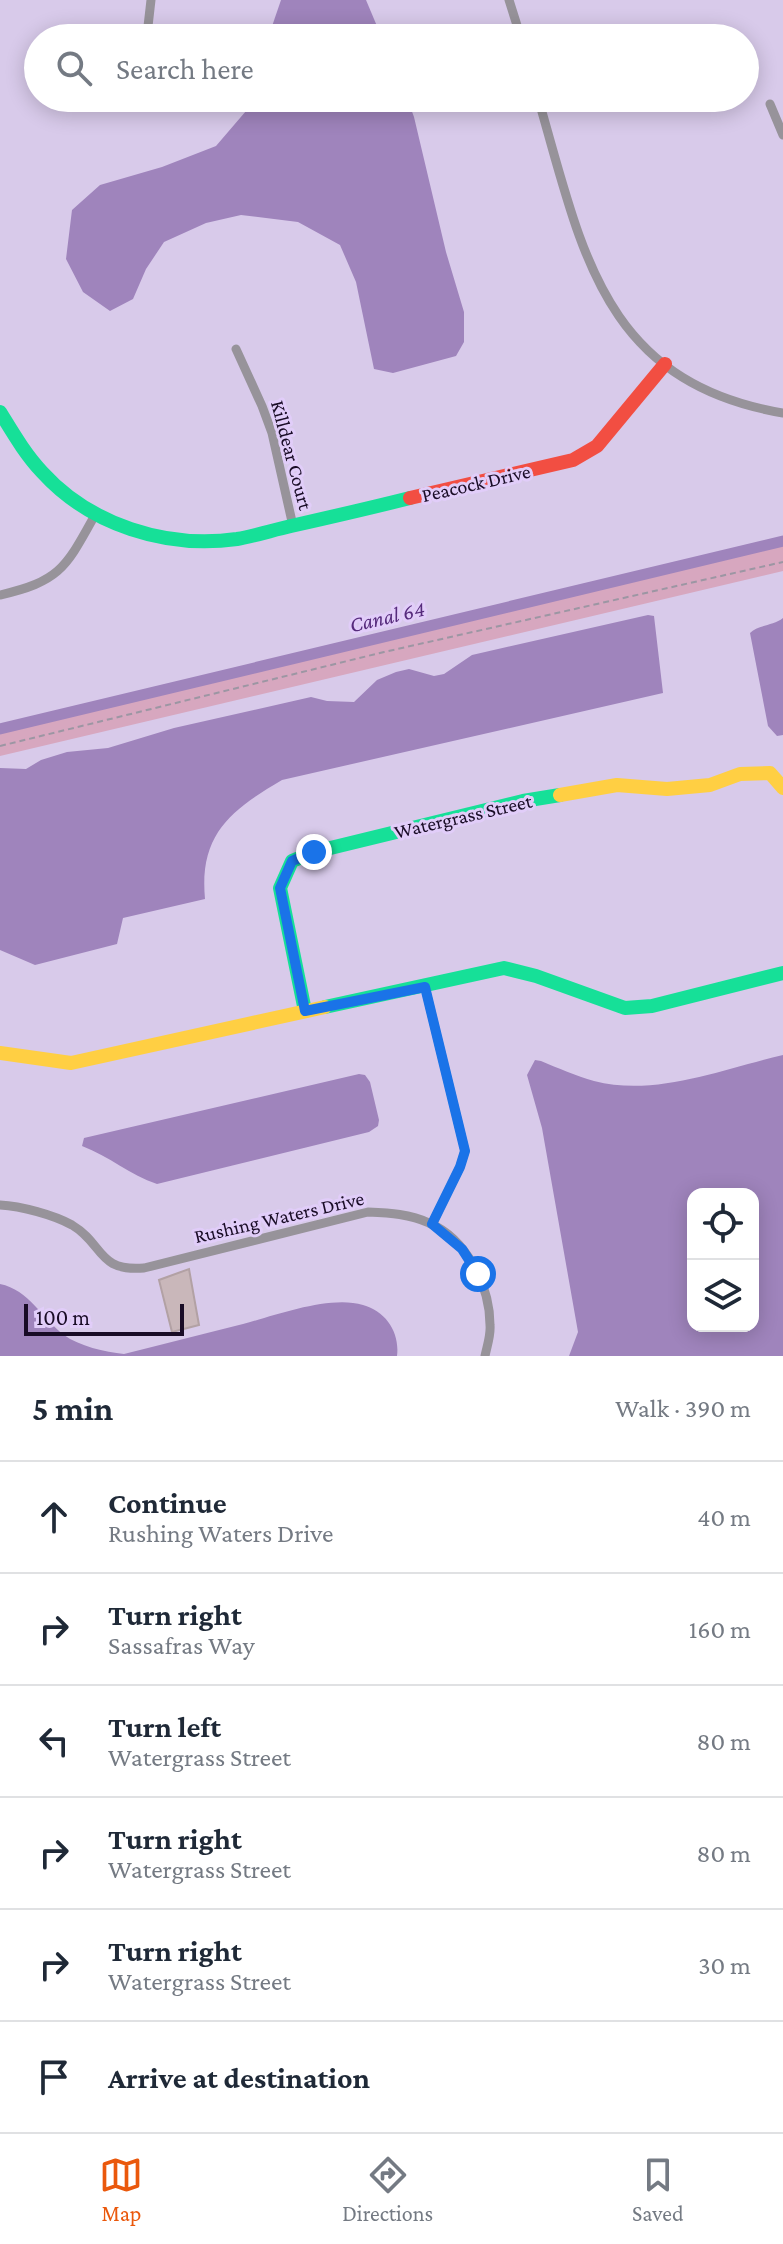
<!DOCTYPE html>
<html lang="en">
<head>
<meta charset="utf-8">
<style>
  body { margin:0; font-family:"Crimson Pro",serif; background:#f2f2f3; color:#1f2937 }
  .controls { position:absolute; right:24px; bottom:24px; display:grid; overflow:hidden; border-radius:16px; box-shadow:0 4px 20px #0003 }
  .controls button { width:72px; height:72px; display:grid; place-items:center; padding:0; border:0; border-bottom:2px solid #e0e1e3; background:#fff; color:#1f2937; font:40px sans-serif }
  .scale { position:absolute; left:24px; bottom:20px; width:160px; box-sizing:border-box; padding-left:8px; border:4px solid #190c26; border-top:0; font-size:22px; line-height:28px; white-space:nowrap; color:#190c26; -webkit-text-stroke:6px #e1cdf9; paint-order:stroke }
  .stop { position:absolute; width:24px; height:24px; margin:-18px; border:6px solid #1a73e8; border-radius:50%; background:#fff }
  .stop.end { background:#1a73e8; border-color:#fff; box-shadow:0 2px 8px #0008 }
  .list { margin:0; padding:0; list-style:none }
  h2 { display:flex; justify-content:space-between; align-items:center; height:104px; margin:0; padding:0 32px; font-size:34px }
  h2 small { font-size:26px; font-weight:400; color:#747a83 }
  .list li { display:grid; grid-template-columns:52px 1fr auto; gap:24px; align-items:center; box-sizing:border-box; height:112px; padding:0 32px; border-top:2px solid #e0e1e3 }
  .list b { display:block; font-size:30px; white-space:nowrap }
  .list p { margin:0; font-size:26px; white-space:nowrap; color:#747a83 }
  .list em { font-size:26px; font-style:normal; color:#747a83 }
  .icon { flex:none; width:44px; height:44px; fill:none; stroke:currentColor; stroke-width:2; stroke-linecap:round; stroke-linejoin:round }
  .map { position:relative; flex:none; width:783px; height:1356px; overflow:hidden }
  .search { position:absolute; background:#fff; box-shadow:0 4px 20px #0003; left:24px; right:24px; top:24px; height:88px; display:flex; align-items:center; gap:20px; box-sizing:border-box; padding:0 28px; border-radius:44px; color:#747a83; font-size:30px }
  .sheet { height:776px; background:#fff }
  nav { display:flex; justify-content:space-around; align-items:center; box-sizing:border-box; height:112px; border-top:2px solid #e0e1e3; background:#fff; font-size:22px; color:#747a83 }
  nav a { display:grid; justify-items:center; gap:4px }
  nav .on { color:#ea580c }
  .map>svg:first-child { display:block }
  .green { fill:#d7a7bf }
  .water { fill:#9f84bc; fill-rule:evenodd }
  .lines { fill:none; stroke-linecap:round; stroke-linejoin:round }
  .canal { stroke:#9f84bc; stroke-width:11 }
  .building { fill:#c9b7ba; stroke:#b2a1a4; stroke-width:2 }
  .path { stroke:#9c96a3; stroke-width:2; stroke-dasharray:6 4; stroke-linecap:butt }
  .street { stroke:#97939a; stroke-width:9 }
  .fast { stroke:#16e098; stroke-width:14 }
  .slow { stroke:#ffcf43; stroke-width:14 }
  .jam { stroke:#f24e42; stroke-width:14 }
  .route { stroke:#1a73e8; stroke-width:10 }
  .labels { text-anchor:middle; stroke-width:6; stroke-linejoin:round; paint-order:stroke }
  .street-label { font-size:20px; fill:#190c26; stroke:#e1cdf9 }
  .water-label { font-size:22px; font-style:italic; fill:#562b7c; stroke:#e1cdf9 }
</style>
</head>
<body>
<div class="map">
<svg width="783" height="1356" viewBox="0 0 783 1356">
  <rect width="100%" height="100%" fill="#d8caea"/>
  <path class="green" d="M783,540V571L0,756V732Z"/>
  <g class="water">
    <path d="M281,0H366L382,38H268Z"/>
    <path d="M250,98H407L414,117L446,252L464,312V342L456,356L393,373L374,369L356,282L340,245L298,222L241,215L206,223L164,242L146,269L133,299L110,311L83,292L66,259L72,210L100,185L162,167L216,146L246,111Z"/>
    <path d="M648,615L654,616L663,693L282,780C231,810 199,834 205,899L123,918L117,944L35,965L0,950V768L26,769L41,760L67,752L108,748L174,728L311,697L327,701L354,702L377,680L396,672L409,669L434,676L444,674L472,655Z"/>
    <path d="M783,618V735L777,736L768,726L750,633C757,625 773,626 783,618Z"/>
    <path d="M783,1055V1356H569L578,1332L542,1128L527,1075L535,1060L541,1061C558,1068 576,1076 594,1081C656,1097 722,1069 783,1055ZM693,1194H753V1326H693Z"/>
    <path d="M359,1074L365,1075L370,1082L379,1120L378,1126L369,1132L157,1184C130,1175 109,1156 82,1146L84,1138Z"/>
    <path d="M0,1284C29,1290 42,1318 64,1335C79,1346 105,1352 124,1354C164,1344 203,1334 243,1324C277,1315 330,1295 363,1305C386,1311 400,1333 397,1356H0Z"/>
  </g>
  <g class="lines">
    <path class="canal" d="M0,729L783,541"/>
  </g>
  <path class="building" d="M189,1269L199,1325L172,1332L159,1280Z"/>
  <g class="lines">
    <path class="path" d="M0,746L384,652L783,562"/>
    <g class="street">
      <path d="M509,0L521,38"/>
      <path d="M147,35L151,0"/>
      <path d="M538,98C582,248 601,382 783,413"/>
      <path d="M770,104L783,135"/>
      <path d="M236,349L262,406L272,433L293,526"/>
      <path d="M0,595C61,581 66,567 95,515"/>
      <path d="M425,987L465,1151L460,1167L432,1224"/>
      <path d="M0,1205C21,1206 54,1215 72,1225C104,1244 97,1272 144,1268L368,1212C390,1213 410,1214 429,1223C467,1239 490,1287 490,1325C491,1335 487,1346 485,1356"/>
    </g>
    <g class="fast">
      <path d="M0,412C13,433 25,454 42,472C90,525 166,549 237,539C255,536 273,530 291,526C331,517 370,508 410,498"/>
      <path d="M325,1007L504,968L536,976L625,1008L652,1006L783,973"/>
      <path d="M305,1011L280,888L292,861L314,852L523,801L560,795"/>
    </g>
    <g class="slow">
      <path d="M560,795L617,785L667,789L710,785L740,774L770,773L783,788"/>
      <path d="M0,1053L71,1063L325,1007"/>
    </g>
    <path class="jam" d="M410,498L573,460L597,446L665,364"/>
  </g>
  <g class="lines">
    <path class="route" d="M314,852L292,861L280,888L305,1011L425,987L465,1151L460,1167L432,1224L462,1249L478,1274"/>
  </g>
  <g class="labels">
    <g class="street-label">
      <text transform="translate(292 455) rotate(75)" y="7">Killdear Court</text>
      <text transform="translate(476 483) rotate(-13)" y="7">Peacock Drive</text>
      <text transform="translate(463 816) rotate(-13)" y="7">Watergrass Street</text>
      <text transform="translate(279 1217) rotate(-13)" y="7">Rushing Waters Drive</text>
    </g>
    <g class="water-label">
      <text transform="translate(387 616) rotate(-13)" y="8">Canal 64</text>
    </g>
  </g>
</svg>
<div class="controls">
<button><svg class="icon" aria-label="locate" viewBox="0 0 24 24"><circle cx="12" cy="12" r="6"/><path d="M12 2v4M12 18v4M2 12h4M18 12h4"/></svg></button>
<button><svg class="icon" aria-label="layers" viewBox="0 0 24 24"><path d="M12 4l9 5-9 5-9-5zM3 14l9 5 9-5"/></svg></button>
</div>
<div class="scale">100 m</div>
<div class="stop" style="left:478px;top:1274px"></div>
<div class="stop end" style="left:314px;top:852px"></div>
<div class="search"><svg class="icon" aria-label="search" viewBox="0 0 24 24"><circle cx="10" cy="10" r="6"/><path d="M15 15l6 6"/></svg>Search here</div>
</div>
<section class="sheet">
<h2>5 min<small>Walk · 390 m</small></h2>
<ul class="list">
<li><svg class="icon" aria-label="ahead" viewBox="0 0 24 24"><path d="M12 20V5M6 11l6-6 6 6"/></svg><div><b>Continue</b><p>Rushing Waters Drive</p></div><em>40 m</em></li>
<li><svg class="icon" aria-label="right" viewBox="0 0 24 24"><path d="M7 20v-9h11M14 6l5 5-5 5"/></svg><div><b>Turn right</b><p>Sassafras Way</p></div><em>160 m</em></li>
<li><svg class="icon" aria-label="left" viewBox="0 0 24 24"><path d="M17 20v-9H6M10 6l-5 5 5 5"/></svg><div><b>Turn left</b><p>Watergrass Street</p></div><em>80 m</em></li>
<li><svg class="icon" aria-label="right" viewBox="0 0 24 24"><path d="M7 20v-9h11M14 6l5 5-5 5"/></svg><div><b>Turn right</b><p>Watergrass Street</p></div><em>80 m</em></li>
<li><svg class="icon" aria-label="right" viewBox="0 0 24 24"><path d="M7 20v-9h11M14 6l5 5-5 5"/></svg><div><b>Turn right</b><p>Watergrass Street</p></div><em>30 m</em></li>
<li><svg class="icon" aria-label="arrive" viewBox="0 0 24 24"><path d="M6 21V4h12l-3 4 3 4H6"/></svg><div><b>Arrive at destination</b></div></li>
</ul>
</section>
<nav>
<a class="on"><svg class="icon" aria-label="map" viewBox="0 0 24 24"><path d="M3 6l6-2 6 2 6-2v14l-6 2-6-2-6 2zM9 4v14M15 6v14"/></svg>Map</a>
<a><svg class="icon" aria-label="directions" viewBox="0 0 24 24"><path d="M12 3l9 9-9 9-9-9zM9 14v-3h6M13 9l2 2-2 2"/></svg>Directions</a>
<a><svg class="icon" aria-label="saved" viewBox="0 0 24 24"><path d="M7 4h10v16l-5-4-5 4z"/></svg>Saved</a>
</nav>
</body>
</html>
